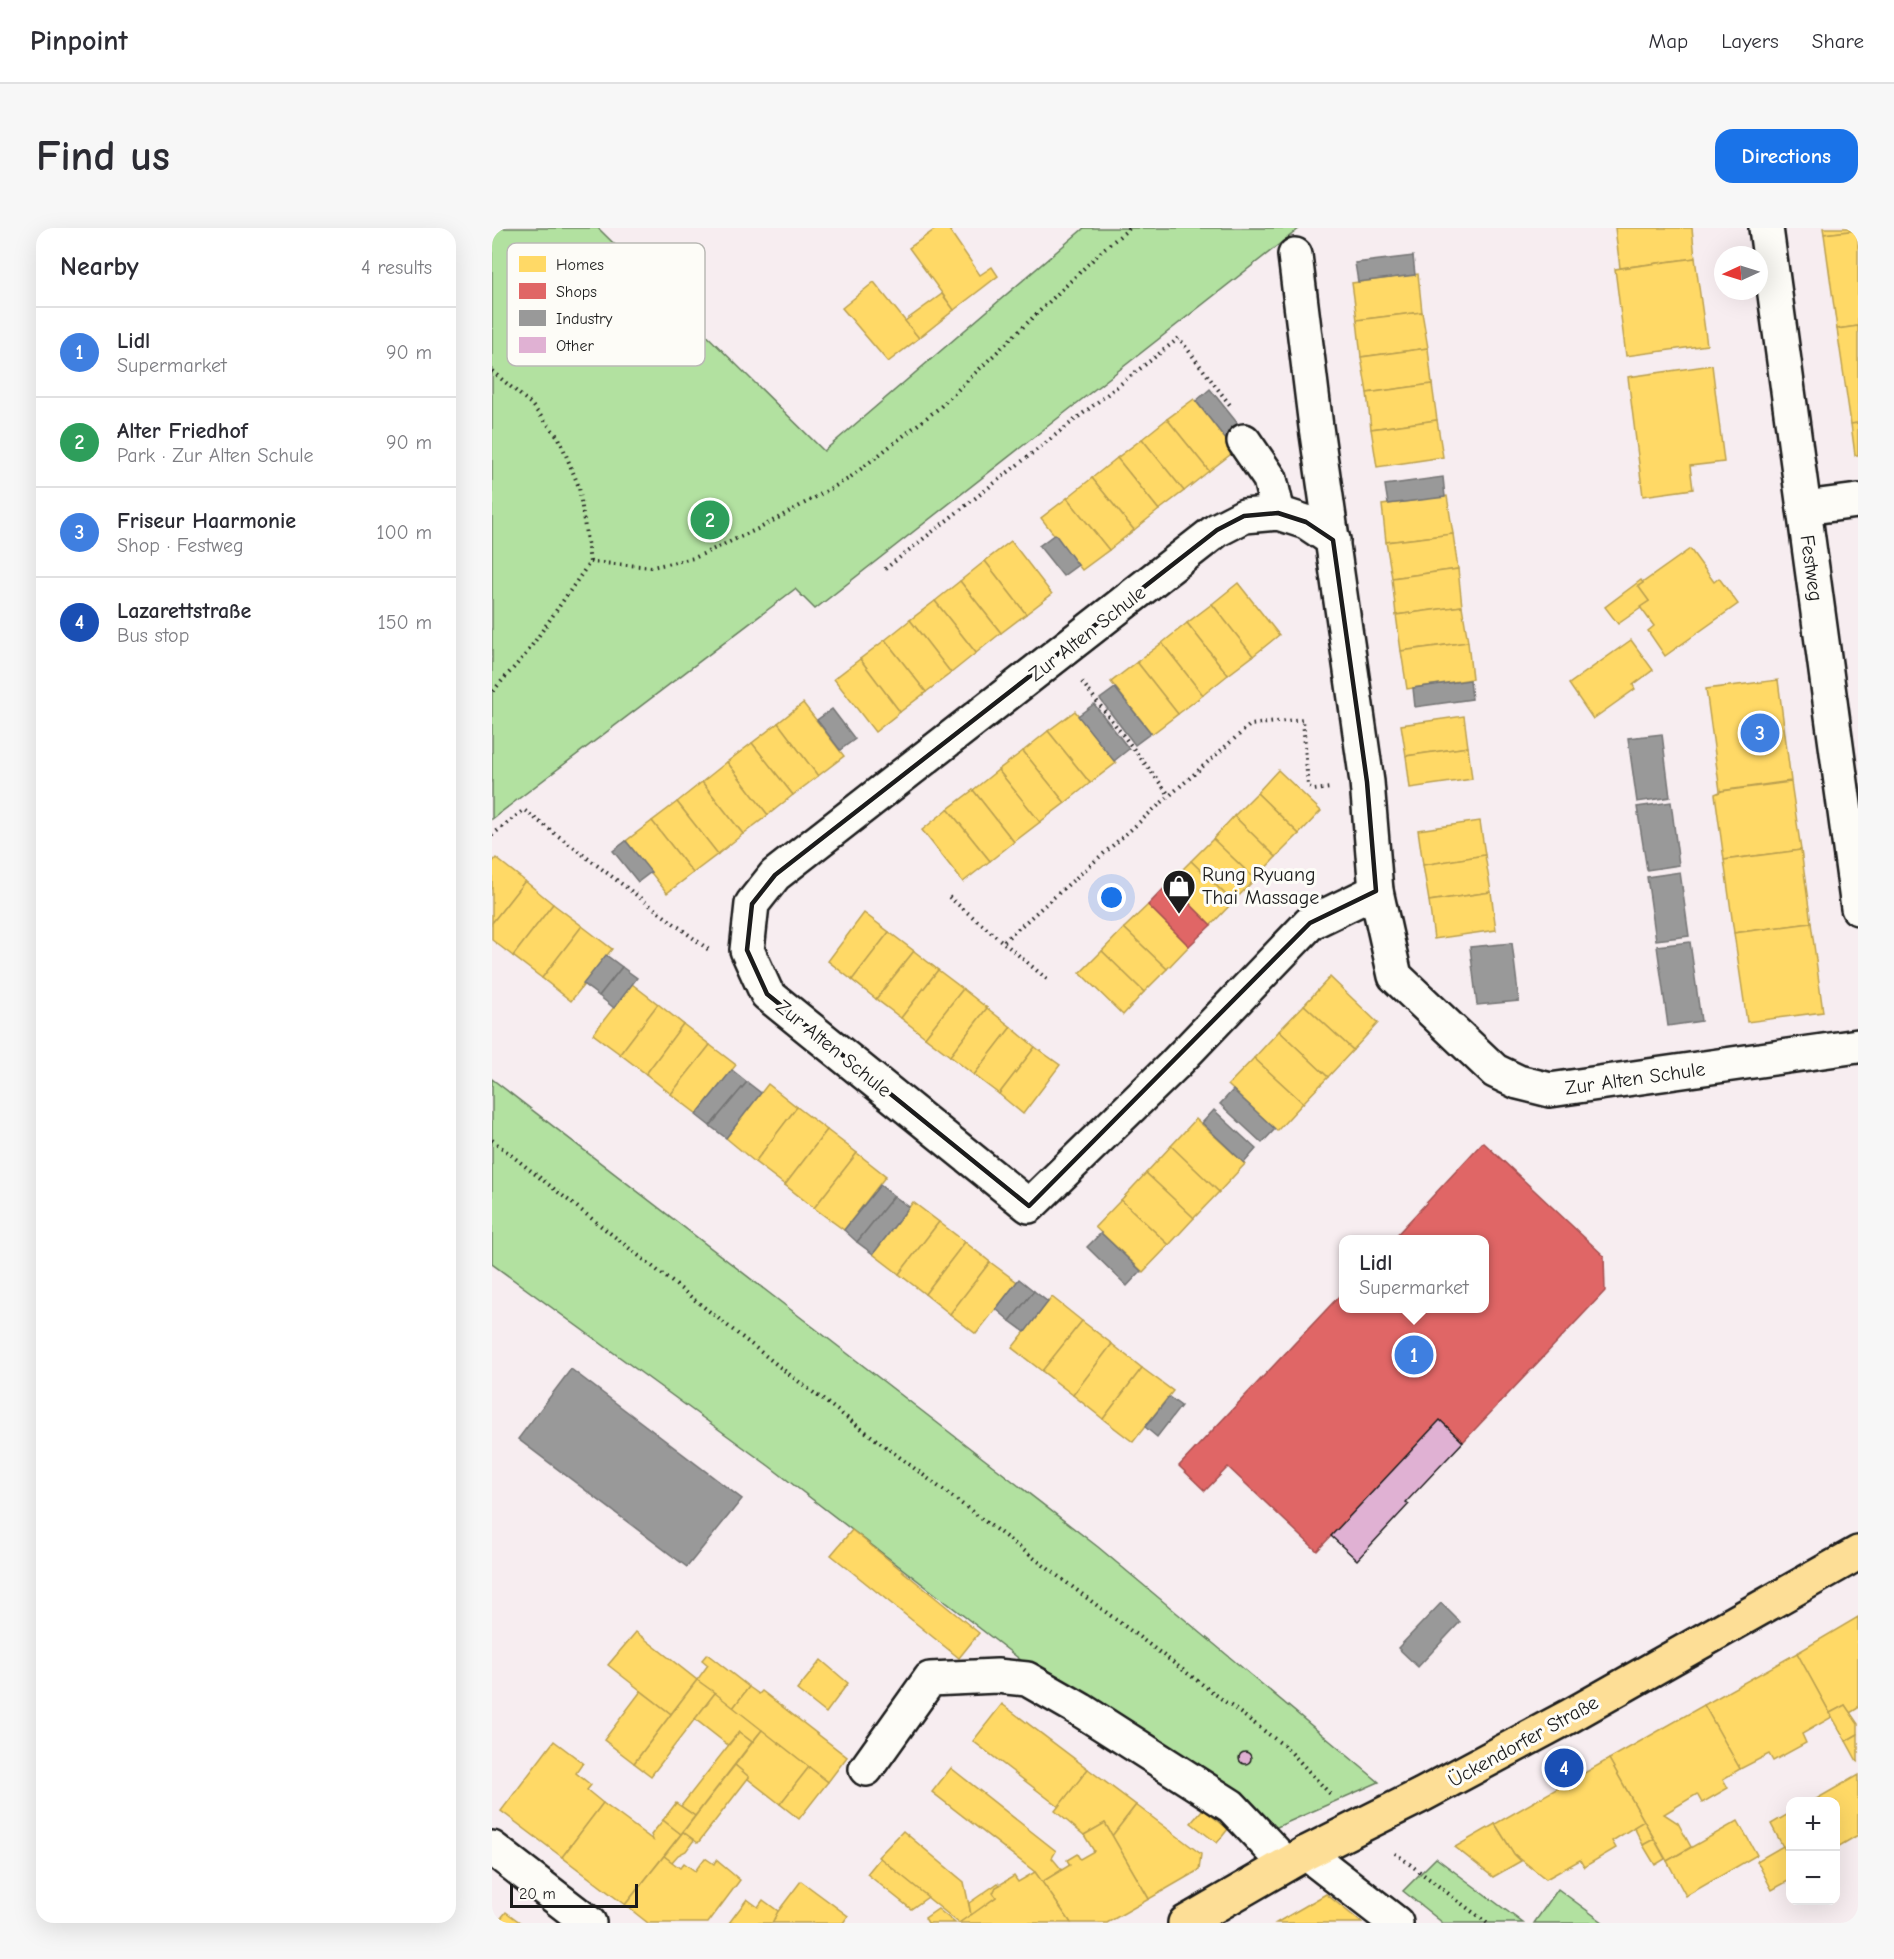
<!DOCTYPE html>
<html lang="en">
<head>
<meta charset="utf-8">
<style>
  body { margin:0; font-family:"Comic Neue",sans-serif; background:#f7f7f7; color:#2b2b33 }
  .controls { position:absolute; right:18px; bottom:18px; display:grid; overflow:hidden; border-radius:12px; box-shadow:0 6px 24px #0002 }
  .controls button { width:54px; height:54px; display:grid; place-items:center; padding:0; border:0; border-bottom:2px solid #e1e1e2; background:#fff; color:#2b2b33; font:30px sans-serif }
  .compass { position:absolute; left:1222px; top:18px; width:54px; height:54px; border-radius:50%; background:#fff; box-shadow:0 6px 24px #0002; rotate:266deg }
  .scale { position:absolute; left:18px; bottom:15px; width:128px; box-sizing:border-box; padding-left:6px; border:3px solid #1c1c1c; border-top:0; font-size:16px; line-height:21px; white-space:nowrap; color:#1c1c1c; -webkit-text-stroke:4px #fdfcf7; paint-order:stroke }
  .you { position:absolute; left:620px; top:670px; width:21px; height:21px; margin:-15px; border:4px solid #fff; border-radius:50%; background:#1a73e8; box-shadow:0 0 0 9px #1a73e833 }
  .badge { display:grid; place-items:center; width:39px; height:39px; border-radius:50%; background:#1a73e8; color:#fff; font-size:20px; font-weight:700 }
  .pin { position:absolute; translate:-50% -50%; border:3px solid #fff; box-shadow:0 2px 6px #0006 }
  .popup { position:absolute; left:847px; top:1007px; width:150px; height:78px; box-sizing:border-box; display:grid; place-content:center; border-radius:12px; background:#fff; filter:drop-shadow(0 2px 4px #0005); font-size:20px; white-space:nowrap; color:#7c7c81 }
  .popup b { font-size:22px; color:#2b2b33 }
  .popup::after { content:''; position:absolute; left:50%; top:100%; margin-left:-12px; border:12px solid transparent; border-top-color:#fff }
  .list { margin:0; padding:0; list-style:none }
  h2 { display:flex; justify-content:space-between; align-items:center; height:78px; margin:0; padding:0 24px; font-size:26px }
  h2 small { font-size:20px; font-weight:400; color:#7c7c81 }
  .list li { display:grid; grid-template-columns:39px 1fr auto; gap:18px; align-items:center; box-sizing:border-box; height:90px; padding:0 24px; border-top:2px solid #e1e1e2 }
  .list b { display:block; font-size:22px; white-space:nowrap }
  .list p { margin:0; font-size:20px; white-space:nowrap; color:#7c7c81 }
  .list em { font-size:20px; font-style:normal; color:#7c7c81 }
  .map { position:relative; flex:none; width:1366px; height:1695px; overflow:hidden; border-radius:18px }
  header { display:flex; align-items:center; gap:36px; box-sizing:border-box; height:84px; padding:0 30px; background:#fff; border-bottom:2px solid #e1e1e2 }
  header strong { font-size:28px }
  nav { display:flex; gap:33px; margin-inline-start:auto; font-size:21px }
  .intro { display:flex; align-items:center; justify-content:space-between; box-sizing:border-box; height:144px; padding:0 36px }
  h1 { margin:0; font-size:42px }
  .button { padding:15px 27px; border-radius:18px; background:#1a73e8; color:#fff; font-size:21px; font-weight:700 }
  main { display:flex; gap:36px; padding:0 36px }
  aside { flex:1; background:#fff; border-radius:18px; box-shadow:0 6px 24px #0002 }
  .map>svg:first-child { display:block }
  .green { fill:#b2e1a0; stroke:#677e5e; stroke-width:1.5 }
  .homes { fill:#ffd966; stroke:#bba050; stroke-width:1.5 }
  .shops { fill:#e06666; stroke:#a55050; stroke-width:1.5 }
  .industry { fill:#999; stroke:#747474; stroke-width:1.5 }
  .building { fill:#e0b1d3; stroke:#1c1c1c; stroke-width:1.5 }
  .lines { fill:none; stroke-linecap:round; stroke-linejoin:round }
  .minor-casing { stroke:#1c1c1c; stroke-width:38 }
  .major-casing { stroke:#1c1c1c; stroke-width:38 }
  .path { stroke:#1c1c1c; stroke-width:4; stroke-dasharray:1.5 4.5; stroke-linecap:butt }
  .minor { stroke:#fdfcf7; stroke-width:33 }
  .major { stroke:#fdde96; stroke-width:33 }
  .marked { fill:none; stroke:#1c1c1c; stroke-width:4.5; stroke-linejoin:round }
  .labels { text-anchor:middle; stroke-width:6; stroke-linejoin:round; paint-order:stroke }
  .street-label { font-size:20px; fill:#1c1c1c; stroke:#fdfcf7 }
  .poi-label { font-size:20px; fill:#1c1c1c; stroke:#fdfcf7; text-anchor:start }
  .key { fill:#fdfcf7; stroke:#bab9b5; stroke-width:1.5 }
  .key-label { font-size:16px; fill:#1c1c1c }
</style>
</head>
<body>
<header>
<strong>Pinpoint</strong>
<nav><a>Map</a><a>Layers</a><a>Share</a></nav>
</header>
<div class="intro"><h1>Find us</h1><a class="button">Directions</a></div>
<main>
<aside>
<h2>Nearby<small>4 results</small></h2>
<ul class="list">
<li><span class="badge" style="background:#3f7fe0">1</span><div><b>Lidl</b><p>Supermarket</p></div><em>90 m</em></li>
<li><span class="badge" style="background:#2e9e5b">2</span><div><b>Alter Friedhof</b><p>Park · Zur Alten Schule</p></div><em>90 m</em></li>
<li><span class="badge" style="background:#3f7fe0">3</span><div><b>Friseur Haarmonie</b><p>Shop · Festweg</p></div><em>100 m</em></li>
<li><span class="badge" style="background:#1a4fb4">4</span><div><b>Lazarettstraße</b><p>Bus stop</p></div><em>150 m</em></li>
</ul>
</aside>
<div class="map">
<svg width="1366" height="1695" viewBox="0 0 1366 1695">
  <rect width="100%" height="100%" fill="#f7edf0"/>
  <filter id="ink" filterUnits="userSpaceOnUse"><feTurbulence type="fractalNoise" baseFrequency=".0167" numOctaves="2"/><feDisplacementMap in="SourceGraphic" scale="12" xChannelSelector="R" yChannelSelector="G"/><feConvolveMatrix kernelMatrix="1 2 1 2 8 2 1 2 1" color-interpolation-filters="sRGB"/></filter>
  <g filter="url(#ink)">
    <g class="green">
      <path d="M0,0H106L332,223L592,0H808L323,381L303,361L0,591Z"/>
      <path d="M0,851L606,1319L887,1554L760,1610L277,1238L0,1036Z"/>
      <path d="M944,1630L1031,1695H951L911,1663Z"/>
      <path d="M1066,1661L1112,1695H1042Z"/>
    </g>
    <g class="homes">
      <path d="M445,0H456L488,47L500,39L506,48L462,82L417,20Z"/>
      <path d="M1123,0H1200L1203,30L1128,40Z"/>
      <path d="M1331,0H1366V2L1332,6Z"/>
      <path d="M1366,2V98L1345,101L1332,6Z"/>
      <path d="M1203,30L1215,117L1134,128L1123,41Z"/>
      <path d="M926,46L930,84L865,92L860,55Z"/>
      <path d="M382,54L427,110L396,134L350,80Z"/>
      <path d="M450,66L462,82L427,110L413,93Z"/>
      <path d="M930,84L936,120L869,129L865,92Z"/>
      <path d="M1366,98V195L1359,196L1345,101Z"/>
      <path d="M936,120L940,156L875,165L869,129Z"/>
      <path d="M1220,137L1232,234L1198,238L1201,261L1151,268L1136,149Z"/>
      <path d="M940,156L945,192L879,201L875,165Z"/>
      <path d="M702,171L743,223L717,243L675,191Z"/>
      <path d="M675,191L717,243L692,263L650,211Z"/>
      <path d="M945,192L951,229L885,239L879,201Z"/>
      <path d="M1366,195V227H1363L1359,196Z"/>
      <path d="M650,211L692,263L667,282L625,230Z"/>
      <path d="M625,230L667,282L642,302L600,250Z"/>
      <path d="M600,250L642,302L617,322L575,270Z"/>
      <path d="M955,268L961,306L894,314L890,277Z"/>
      <path d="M575,270L617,322L590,342L549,290Z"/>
      <path d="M961,306L966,341L900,350L894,314Z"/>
      <path d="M519,313L560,366L534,386L493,333Z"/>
      <path d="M1198,321L1222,354L1227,350L1246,376L1173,428L1156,403L1162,398L1148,379L1157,373L1146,358Z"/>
      <path d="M493,333L534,386L509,405L468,353Z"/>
      <path d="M966,341L970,378L904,387L900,350Z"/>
      <path d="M1149,352L1151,355L1146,358L1157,373L1148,379L1149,380L1126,396L1113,379Z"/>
      <path d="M468,353L509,405L484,425L443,373Z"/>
      <path d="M746,355L787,407L761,428L720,376Z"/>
      <path d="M443,373L484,425L459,445L418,392Z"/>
      <path d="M720,376L761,428L736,447L695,395Z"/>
      <path d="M970,378L976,414L909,423L904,387Z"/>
      <path d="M418,392L459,445L434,464L393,412Z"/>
      <path d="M695,395L736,447L711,467L670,415Z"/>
      <path d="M393,412L434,464L408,484L368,431Z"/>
      <path d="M1139,412L1161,442L1141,457L1143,461L1101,491L1077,456Z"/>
      <path d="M976,414L980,451L915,461L909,423Z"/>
      <path d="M670,415L711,467L686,486L645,434Z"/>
      <path d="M368,431L408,484L383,504L342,451Z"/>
      <path d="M645,434L686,486L660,506L619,454Z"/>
      <path d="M1286,452L1299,553L1228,563L1214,461Z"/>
      <path d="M311,475L352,528L326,548L286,495Z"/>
      <path d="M583,483L624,535L598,555L556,503Z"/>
      <path d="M972,488L976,519L914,528L909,497Z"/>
      <path d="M286,495L326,548L301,567L260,515Z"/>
      <path d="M556,503L598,555L573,575L531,523Z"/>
      <path d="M260,515L301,567L276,587L235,534Z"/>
      <path d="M976,519L980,551L918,560L914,528Z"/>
      <path d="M531,523L573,575L548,594L506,542Z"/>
      <path d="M235,534L276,587L251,606L210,554Z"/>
      <path d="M506,542L548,594L522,614L481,562Z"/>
      <path d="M786,542L829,583L807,606L765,565Z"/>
      <path d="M210,554L251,606L226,626L185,574Z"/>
      <path d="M1299,554L1309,622L1232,632L1223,566L1230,563Z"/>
      <path d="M481,562L522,614L498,633L456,581Z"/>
      <path d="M765,565L807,606L784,629L742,588Z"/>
      <path d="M185,574L226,626L201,645L160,593Z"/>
      <path d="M456,581L498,633L471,654L430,602Z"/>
      <path d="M742,588L784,629L763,651L721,611Z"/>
      <path d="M160,593L201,645L175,665L134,613Z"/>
      <path d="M988,593L993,627L931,637L926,602Z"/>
      <path d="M721,611L763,651L741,674L699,633Z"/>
      <path d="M1309,622L1319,695L1242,705L1232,632Z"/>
      <path d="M993,627L999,664L937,673L931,637Z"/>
      <path d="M4,630L33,653L0,695V635Z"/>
      <path d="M699,633L741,674L719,697L677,655Z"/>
      <path d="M33,653L61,676L21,728L0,712V695Z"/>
      <path d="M999,664L1004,702L942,711L937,673Z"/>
      <path d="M61,676L90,698L50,750L21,728Z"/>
      <path d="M656,677L697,718L675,741L632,700Z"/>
      <path d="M372,685L397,704L360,752L336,733Z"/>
      <path d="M1319,695L1331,784L1255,794L1242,705Z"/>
      <path d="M90,698L120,721L79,773L50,750Z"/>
      <path d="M632,700L675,741L652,764L610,723Z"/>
      <path d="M397,704L422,723L384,771L360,752Z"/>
      <path d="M422,723L446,742L409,790L384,771Z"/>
      <path d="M610,723L652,764L631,787L588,745Z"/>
      <path d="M446,742L471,761L433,809L409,790Z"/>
      <path d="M838,749L886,795L861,822L812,777Z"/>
      <path d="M140,756L166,776L128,826L101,806Z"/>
      <path d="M471,761L495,780L458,828L433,809Z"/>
      <path d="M166,776L191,796L154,846L128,826Z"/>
      <path d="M812,777L861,822L836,849L787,803Z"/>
      <path d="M495,780L519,799L482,847L458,828Z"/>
      <path d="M191,796L218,817L179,866L154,846Z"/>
      <path d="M519,799L543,819L507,866L482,847Z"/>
      <path d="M787,803L836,849L811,875L762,830Z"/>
      <path d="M218,817L244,837L205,886L179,866Z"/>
      <path d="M543,819L568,837L531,886L507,866Z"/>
      <path d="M762,830L811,875L785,903L736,857Z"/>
      <path d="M276,856L305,879L263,934L234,910Z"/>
      <path d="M305,879L335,902L293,957L263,934Z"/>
      <path d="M704,891L753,936L727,964L679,918Z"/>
      <path d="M335,902L365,925L322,980L293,957Z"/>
      <path d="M679,918L727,964L702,990L654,945Z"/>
      <path d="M365,925L394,948L352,1002L322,980Z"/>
      <path d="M654,945L702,990L677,1017L629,972Z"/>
      <path d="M629,972L677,1017L651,1044L603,999Z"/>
      <path d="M421,974L447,994L407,1046L381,1026Z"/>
      <path d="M447,994L473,1014L433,1066L407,1046Z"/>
      <path d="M473,1014L498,1034L458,1086L433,1066Z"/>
      <path d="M498,1034L525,1054L484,1106L458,1086Z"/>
      <path d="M560,1069L590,1093L550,1143L520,1120Z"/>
      <path d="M590,1093L620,1116L581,1167L550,1143Z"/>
      <path d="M620,1116L650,1140L611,1191L581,1167Z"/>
      <path d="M650,1140L681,1163L641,1214L611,1191Z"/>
      <path d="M360,1302L487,1405L467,1430L339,1327Z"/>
      <path d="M1366,1389V1480L1358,1485L1353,1477L1338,1485L1305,1425Z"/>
      <path d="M144,1404L205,1452L179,1486L116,1437Z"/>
      <path d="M1305,1425L1340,1489L1310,1506L1314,1515L1281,1533L1277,1526L1248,1541L1212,1477Z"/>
      <path d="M215,1426L257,1459L241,1480L205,1452L216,1437L210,1432Z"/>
      <path d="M329,1432L356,1455L334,1485L305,1462Z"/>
      <path d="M205,1452L223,1465L159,1548L142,1535Z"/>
      <path d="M257,1459L267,1466L270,1463L355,1529L336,1554L241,1480Z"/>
      <path d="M149,1463L179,1486L142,1535L112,1512Z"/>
      <path d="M223,1465L270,1502L260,1514L247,1504L236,1517L203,1491Z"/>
      <path d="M510,1476L596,1541L567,1579L481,1513Z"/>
      <path d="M1212,1477L1248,1541L1231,1551L1236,1560L1210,1575L1205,1566L1172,1586L1186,1595L1199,1619L1175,1633L1117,1531Z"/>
      <path d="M1353,1477L1366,1496V1506L1354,1513L1338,1485Z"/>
      <path d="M270,1502L317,1539L288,1576L256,1551L257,1549L243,1537Z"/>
      <path d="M247,1504L260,1514L203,1588L189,1578Z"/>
      <path d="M1366,1506V1535L1354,1513Z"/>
      <path d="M62,1513L91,1535L84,1545L99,1557L95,1562L111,1575L70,1629L9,1583Z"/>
      <path d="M1117,1531L1152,1593L1120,1613L1124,1620L1092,1639L1088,1632L1054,1651L1022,1626L1003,1596Z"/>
      <path d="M243,1537L257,1549L206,1615L191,1604Z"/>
      <path d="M317,1539L336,1554L307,1591L288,1576Z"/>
      <path d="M459,1540L564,1623L560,1630L570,1642L550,1654L543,1644L440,1564Z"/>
      <path d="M596,1541L644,1577L620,1608L613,1595L592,1607L563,1583Z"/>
      <path d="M1366,1547V1607L1344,1620V1574H1319Z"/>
      <path d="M111,1575L161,1612L159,1607L171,1592L189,1606L133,1677L70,1629Z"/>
      <path d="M184,1575L203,1588L189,1606L171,1592Z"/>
      <path d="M644,1577L709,1626L707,1642L657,1671L620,1608Z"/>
      <path d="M711,1581L736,1601L725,1615L699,1595Z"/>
      <path d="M1298,1585V1632L1279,1596Z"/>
      <path d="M1152,1593L1162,1611L1151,1617L1142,1599Z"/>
      <path d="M1246,1593L1265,1627L1194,1668L1175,1633Z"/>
      <path d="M613,1595L657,1671L615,1695H579L550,1654L578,1637L575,1632L585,1626L588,1631L602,1623L592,1607Z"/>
      <path d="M1003,1596L1022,1626L1029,1633L1001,1649L963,1619Z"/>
      <path d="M411,1603L472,1654L479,1687L467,1695L386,1629Z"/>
      <path d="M191,1604L202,1612L194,1623L186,1627L180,1634L172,1628Z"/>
      <path d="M1162,1611L1173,1631L1163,1637L1151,1617Z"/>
      <path d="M1291,1618L1298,1632V1652L1280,1662L1265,1633Z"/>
      <path d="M172,1628L188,1640L192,1635L203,1643L213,1630L222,1636L224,1632L248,1652L216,1695H156L133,1677Z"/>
      <path d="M388,1630L436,1669L419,1681L375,1646Z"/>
      <path d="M543,1644L579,1695H467L504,1669L501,1665L504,1659L522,1648L526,1654Z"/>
      <path d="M309,1653L356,1688L351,1695H280L283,1691L281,1690Z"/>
      <path d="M506,1655L508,1657L504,1659L501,1665L504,1669L479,1687L477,1675Z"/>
      <path d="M834,1666L870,1695H784Z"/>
      <path d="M255,1671L266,1679L271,1672L286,1683L280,1695H237Z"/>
      <path d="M446,1681L463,1695H436L433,1690Z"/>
      <path d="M14,1684L29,1695H5Z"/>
    </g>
    <g class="shops">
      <path d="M677,655L719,697L697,718L656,677Z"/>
      <path d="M991,914L1112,1028L1113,1063L971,1214L948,1192L825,1323L736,1239L713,1263L687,1238L852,1063V1080H992V1012H900Z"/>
    </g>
    <g class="industry">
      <path d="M921,28L923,47L866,54L863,35Z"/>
      <path d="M718,161L755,207L739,218L704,173Z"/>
      <path d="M951,249L953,269L896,276L893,257Z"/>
      <path d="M563,306L586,337L571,348L547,318Z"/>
      <path d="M978,452L980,471L923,479L921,460Z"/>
      <path d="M623,460L659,505L643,517L608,471Z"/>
      <path d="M602,476L637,521L622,533L586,488Z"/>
      <path d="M340,481L363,511L348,522L325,492Z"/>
      <path d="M1170,506L1178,569L1145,574L1136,510Z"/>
      <path d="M1179,574L1187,637L1155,642L1145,579Z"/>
      <path d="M134,613L159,644L146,654L121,623Z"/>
      <path d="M1188,644L1197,708L1164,712L1155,649Z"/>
      <path d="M1198,714L1209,793L1176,798L1165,718Z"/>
      <path d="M1020,715L1027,773L985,777L978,719Z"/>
      <path d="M114,727L130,739L107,768L91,756Z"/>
      <path d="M130,739L145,750L122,780L107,768Z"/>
      <path d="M240,842L255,854L218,898L204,887Z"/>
      <path d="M255,854L269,865L234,910L218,898Z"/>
      <path d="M741,862L783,901L770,915L728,876Z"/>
      <path d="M722,882L764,921L752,935L710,895Z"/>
      <path d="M388,957L402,968L365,1014L352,1002Z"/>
      <path d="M402,968L417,979L381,1026L365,1014Z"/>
      <path d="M609,1005L649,1043L635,1058L595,1019Z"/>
      <path d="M527,1051L542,1063L518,1093L504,1081Z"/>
      <path d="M542,1063L556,1074L533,1104L518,1093Z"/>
      <path d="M79,1141L250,1271L195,1339L26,1211Z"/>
      <path d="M677,1169L689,1178L665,1209L653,1199Z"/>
      <path d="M949,1375L968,1394L926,1439L906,1420Z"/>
    </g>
    <g class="building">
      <path d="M948,1192L971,1214L914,1274L917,1276L865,1332L839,1308Z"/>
      <circle cx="753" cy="1530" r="6"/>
    </g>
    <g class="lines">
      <g class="minor-casing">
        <g id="minor">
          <path d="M1274,0L1366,680"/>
          <path d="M803,27L824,199L875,554L884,663L903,748L1003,843L1026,854L1058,862L1366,818"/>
          <path d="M752,213L778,251L786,285"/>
          <path d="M1312,280L1366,273"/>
          <path d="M841,312L814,294L786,285L752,288L725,302L283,647L260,676L255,722L275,766L537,978L682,837L818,695L884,663"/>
          <path d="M374,1541L438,1451L505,1448L535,1451L589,1482L739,1578L794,1636"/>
          <path d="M0,1620L97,1695"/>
          <path d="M814,1625L904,1695"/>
        </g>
      </g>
      <g class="major-casing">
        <path id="major" d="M693,1695L814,1625L930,1567L1076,1489L1366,1325"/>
      </g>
      <g class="path">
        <path d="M0,143L38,175L67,210L87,259L98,334L34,426L0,464"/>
        <path d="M98,334L160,339L202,330L270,299L356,251L447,180L614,19L638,0"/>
        <path d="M393,341L687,110L738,177"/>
        <path d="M590,454L678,568"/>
        <path d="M0,607L32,582L217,722"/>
        <path d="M457,669L556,752"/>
        <path d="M512,713L758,497L811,491L816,558L822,562L838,560"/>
        <path d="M0,912L298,1147L795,1520L840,1568"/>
        <path d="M903,1625L995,1695"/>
      </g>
      <use href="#minor" class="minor"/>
      <use href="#major" class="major"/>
    </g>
  </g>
  <path class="marked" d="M786,285L814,294L841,312L875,554L884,663L818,695L537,978L275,766L255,722L260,676L283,647L725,302L752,288Z"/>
  <defs>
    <g id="shop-pin" transform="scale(1.725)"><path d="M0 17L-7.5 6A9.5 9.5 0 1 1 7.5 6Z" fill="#1c1c1c" stroke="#fdfcf7"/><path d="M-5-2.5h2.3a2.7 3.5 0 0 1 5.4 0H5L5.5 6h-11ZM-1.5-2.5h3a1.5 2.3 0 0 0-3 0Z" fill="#fff"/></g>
  </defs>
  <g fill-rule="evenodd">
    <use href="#shop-pin" x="687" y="658"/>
  </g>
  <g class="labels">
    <g class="street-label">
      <text transform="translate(1320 340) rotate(82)" y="7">Festweg</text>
      <text transform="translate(595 405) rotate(-38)" y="7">Zur Alten Schule</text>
      <text transform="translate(342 820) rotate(39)" y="7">Zur Alten Schule</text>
      <text transform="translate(1143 850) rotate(-8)" y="7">Zur Alten Schule</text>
      <text transform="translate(1031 1513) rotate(-29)" y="7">Ückendorfer Straße</text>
    </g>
    <g class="poi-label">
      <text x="710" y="653">Rung Ryuang<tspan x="710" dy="23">Thai Massage</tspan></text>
    </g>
  </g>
  <rect x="15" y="15" width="198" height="123" rx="9" class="key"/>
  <rect x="27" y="28" width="27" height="16" fill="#ffd966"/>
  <rect x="27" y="55" width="27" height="16" fill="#e06666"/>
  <rect x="27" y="82" width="27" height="16" fill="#999"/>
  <rect x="27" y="109" width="27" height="16" fill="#e0b1d3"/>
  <g class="key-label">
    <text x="64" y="42">Homes</text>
    <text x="64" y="69">Shops</text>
    <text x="64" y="96">Industry</text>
    <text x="64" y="123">Other</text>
  </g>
</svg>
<div class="controls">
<button>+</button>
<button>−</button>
</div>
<svg class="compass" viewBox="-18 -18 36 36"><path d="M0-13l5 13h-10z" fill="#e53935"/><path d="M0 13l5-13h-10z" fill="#7c7c81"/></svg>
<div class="scale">20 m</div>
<div class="you"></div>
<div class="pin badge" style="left:922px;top:1127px;background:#3f7fe0">1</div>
<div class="popup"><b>Lidl</b>Supermarket</div>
<div class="pin badge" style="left:218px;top:292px;background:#2e9e5b">2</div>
<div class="pin badge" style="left:1268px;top:505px;background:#3f7fe0">3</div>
<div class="pin badge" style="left:1072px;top:1540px;background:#1a4fb4">4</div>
</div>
</main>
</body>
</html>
